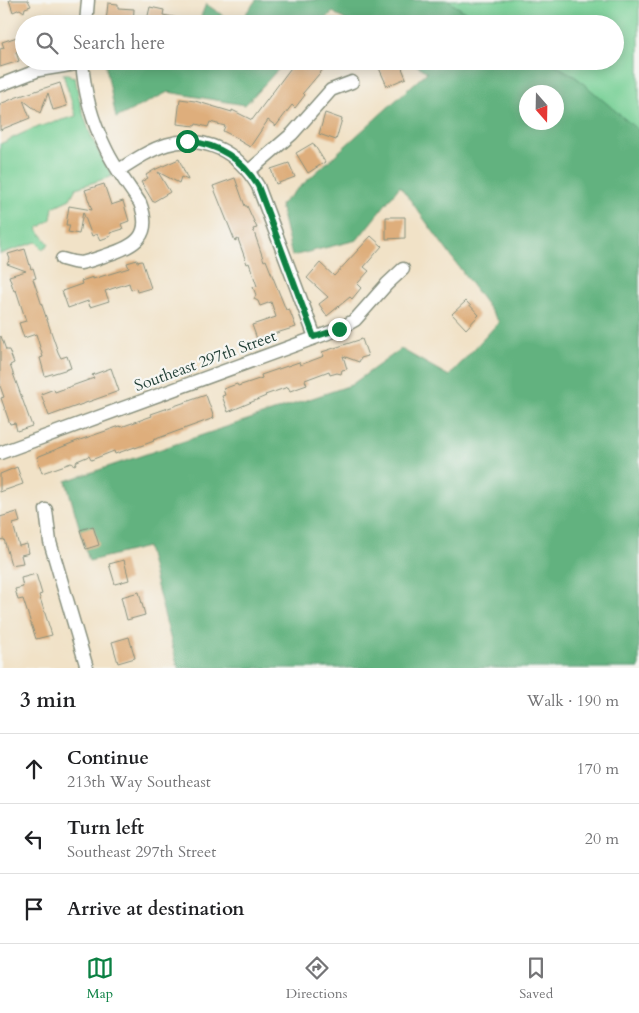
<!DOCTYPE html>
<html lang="en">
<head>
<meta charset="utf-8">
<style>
  body { margin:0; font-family:Cardo,serif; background:#f6f6f6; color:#202124 }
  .compass { position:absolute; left:519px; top:85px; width:45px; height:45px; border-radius:50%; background:#fff; box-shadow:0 2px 12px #0003; rotate:160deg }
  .stop { position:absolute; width:15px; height:15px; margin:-11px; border:4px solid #0b8043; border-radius:50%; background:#fff }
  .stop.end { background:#0b8043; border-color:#fff; box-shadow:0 1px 5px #0008 }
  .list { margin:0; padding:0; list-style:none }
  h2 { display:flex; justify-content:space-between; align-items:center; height:65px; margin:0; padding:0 20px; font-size:21px }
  h2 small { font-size:16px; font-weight:400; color:#757577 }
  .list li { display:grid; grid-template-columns:32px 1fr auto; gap:15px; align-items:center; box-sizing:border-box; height:70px; padding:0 20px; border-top:1px solid #e0e0e0 }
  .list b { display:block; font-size:19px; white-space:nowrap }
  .list p { margin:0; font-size:16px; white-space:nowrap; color:#757577 }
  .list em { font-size:16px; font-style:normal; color:#757577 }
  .icon { flex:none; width:28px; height:28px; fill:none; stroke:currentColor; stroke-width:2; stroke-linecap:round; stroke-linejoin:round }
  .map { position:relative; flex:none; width:639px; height:668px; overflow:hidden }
  .search { position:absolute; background:#fff; box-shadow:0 2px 12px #0003; left:15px; right:15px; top:15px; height:55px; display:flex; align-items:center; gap:12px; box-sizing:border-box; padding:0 18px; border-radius:28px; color:#757577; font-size:19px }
  .sheet { height:275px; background:#fff }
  nav { display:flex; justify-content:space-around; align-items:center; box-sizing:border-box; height:70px; border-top:1px solid #e0e0e0; background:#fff; font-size:14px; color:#757577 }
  nav a { display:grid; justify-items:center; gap:2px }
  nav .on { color:#0b8043 }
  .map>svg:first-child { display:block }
  .green { fill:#78d096; stroke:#4c8665 }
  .forest { fill:#62b27f; stroke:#40785a; fill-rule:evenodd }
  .building { fill:#deae7b }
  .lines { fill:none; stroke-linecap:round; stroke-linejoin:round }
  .minor-casing { stroke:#88907e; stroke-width:15 }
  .minor { stroke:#fff; stroke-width:12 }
  .route { stroke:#0b8043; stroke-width:6 }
  .labels { text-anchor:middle; stroke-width:4.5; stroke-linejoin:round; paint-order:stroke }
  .street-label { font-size:16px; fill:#1f3d34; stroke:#f6f6f2 }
</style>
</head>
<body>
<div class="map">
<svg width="639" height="668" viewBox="0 0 639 668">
  <rect width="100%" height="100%" fill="#f6f6f2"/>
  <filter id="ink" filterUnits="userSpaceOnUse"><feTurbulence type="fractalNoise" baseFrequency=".02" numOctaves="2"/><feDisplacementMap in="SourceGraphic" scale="10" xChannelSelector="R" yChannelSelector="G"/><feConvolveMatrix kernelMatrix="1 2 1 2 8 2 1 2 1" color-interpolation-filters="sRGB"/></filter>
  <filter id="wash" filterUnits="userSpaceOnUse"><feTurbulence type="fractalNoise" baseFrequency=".0096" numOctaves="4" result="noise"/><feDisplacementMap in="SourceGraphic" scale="20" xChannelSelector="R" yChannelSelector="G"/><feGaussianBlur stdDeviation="1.12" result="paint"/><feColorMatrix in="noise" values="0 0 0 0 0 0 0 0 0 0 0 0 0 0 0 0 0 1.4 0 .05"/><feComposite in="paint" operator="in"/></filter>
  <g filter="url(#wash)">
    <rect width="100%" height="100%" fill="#f1e2c7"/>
    <g class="green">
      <path d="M449,0H639V134L577,78L549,61H615V24H486L454,5Z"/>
      <path d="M63,74H69L70,76L75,77C82,117 91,142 113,176L76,188L70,199L53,207L51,219L37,229L49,244L43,249L36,242L0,254V144L34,128L76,116Z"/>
    </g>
    <g class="forest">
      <path d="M256,0H449L454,5L486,24H351L333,12L321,24H238Z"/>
      <path d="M206,4L235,24H198Z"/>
      <path d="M105,61H286L245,105L168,92L116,118Z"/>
      <path d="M410,61H549L577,78L639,131V668H178L147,547L89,561L66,481L351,385L401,349L449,376L499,322L400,186L357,240L292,256L280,205L427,72ZM526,92H556V122H526Z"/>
    </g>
    <g id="blocks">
      <g class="building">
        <path d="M9,0H28L31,6L25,8L24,12L20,9L13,12Z"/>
        <path d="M108,3L118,4V8L134,9L133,24L106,22Z"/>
        <path d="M150,7L164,10L163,15L188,20L187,24H146Z"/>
        <path d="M17,37L21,50L16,52L19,61L0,67V49L4,48L2,42Z"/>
        <path d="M296,61H330L303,93L305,95L295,108L292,105L276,126L268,120L250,147L238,140L239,139L223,131L225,126L210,122L208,127L196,124L195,126L177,124L180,99L195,101L232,112V110L252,120Z"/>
        <path d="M396,61H399L406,78L387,86L379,68Z"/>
        <path d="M60,83L67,106L53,110L48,93L40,113L23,100L30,118L0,130V104L17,97Z"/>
        <path d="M325,113L342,119L336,140L319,134Z"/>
        <path d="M313,143L325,162L308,173L296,153Z"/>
        <path d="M179,159L188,180L181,177L179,183L158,172L170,192L153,202L141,182L148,178L146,175L154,170Z"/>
        <path d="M289,163L295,177L276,184L271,169Z"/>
        <path d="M235,178L245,206H247L257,228L253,229L264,261L266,260L286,310L289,309L296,327L257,339L252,325L276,317L271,302L260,306L258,301L254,299L256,295L253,287L257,286L249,263L247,264L238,239L235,241L213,186Z"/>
        <path d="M104,184L111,205L123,201L129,221L121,224L123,229L110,233L111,236L100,240L97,234L92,236L83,212L79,234L68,232L70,225H66L69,206L92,210L85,190Z"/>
        <path d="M386,217H405V238L386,239Z"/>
        <path d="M371,236L382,246L364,267L369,271L357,284L361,288L352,299L350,297L327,316L319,304L328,297L307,278L320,263L334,276Z"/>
        <path d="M25,249L31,269L33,268L36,278L33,279L58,352L61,358L67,356L71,368L45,376L40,358L43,357L36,334L24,338L19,323L26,321L16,290L14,291L9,276L26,271L7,264L10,259L8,254Z"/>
        <path d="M137,260V262L142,261L151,288L137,292L136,288L131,290L129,283L105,291L109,301L90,307L88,301L68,308L62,291L82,284L81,281L93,277V279L129,268L127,263Z"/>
        <path d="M466,301L479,315L466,329L452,314Z"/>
        <path d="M1,336L6,350H9L14,363L10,365L32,426L17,431L15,423L10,424L1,398L4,397L0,386V337Z"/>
        <path d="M362,339L368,356L361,358L359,362L343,356L347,369L342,370L341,374L337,373L330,375L329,371L305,380L307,385L290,391L288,387L265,395L266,396L228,412L222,396L225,395L223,389L237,384L238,386L262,378L261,375L299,362L300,365L324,356L322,352Z"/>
        <path d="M111,368L119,391L49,416L41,394L54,389L55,392L94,378L92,375Z"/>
        <path d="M206,395L214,418L153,440L154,441L135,448V447L115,454L114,451L91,460L89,456L77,461L75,465L71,463L42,473L37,457L77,441L120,426L121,427L152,416L151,414Z"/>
        <path d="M17,467L23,484L0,492V474Z"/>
        <path d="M17,512L20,522L13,524L19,546L27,544L29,553L21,555L23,563L11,565L4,539L0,540V517Z"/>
        <path d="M93,526L99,545L86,549L80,530Z"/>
        <path d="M124,560L129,580L115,584L109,564Z"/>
        <path d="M36,574L42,594L39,595L52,635L36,639L23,599L18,600L15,589L23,587L21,578Z"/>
        <path d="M139,592L145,615L127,620L121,597Z"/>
        <path d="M129,637L135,658L118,663L112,642Z"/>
      </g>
    </g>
  </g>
  <g filter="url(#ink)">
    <use href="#blocks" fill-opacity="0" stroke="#88907e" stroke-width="1"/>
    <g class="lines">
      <g class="minor-casing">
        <g id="minor">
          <path d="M86,24L88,0"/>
          <path d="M0,85L39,70L82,63"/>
          <path d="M119,170C153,148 179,131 220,149C237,157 249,171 258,186L315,337"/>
          <path d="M249,171L292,134L331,90L352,82"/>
          <path d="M62,259L73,262L81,263C90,261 98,258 107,255C135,246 153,236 140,203C128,185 114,167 105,147C92,121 84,90 82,61"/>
          <path d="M0,453L339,329L355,320L387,284L403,269"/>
          <path d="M46,510L50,542L87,668"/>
        </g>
      </g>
      <use href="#minor" class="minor"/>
    </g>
  </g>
  <g class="lines" filter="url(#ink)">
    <path class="route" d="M187,141C219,144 242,159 258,186L314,337L339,329"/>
  </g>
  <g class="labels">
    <g class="street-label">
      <text transform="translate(205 360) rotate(-20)" y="6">Southeast 297th Street</text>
    </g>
  </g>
</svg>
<svg class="compass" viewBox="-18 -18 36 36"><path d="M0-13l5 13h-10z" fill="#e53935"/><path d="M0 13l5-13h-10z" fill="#757577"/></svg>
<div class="stop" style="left:187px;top:141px"></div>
<div class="stop end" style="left:339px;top:329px"></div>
<div class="search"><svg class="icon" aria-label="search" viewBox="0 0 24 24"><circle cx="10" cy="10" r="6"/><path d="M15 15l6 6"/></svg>Search here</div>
</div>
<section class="sheet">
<h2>3 min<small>Walk · 190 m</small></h2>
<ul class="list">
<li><svg class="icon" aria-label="ahead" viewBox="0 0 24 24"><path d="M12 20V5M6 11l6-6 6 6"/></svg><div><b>Continue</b><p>213th Way Southeast</p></div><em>170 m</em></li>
<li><svg class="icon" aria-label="left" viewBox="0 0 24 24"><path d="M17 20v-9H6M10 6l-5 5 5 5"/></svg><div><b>Turn left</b><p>Southeast 297th Street</p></div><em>20 m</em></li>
<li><svg class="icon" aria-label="arrive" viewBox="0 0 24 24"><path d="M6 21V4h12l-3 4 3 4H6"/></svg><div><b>Arrive at destination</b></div></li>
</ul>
</section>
<nav>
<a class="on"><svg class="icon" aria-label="map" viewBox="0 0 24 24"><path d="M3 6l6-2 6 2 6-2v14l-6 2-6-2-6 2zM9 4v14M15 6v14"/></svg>Map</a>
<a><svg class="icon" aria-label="directions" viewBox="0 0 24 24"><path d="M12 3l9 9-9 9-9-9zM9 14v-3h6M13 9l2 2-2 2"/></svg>Directions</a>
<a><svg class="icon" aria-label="saved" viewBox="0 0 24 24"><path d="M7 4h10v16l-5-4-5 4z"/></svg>Saved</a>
</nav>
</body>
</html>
